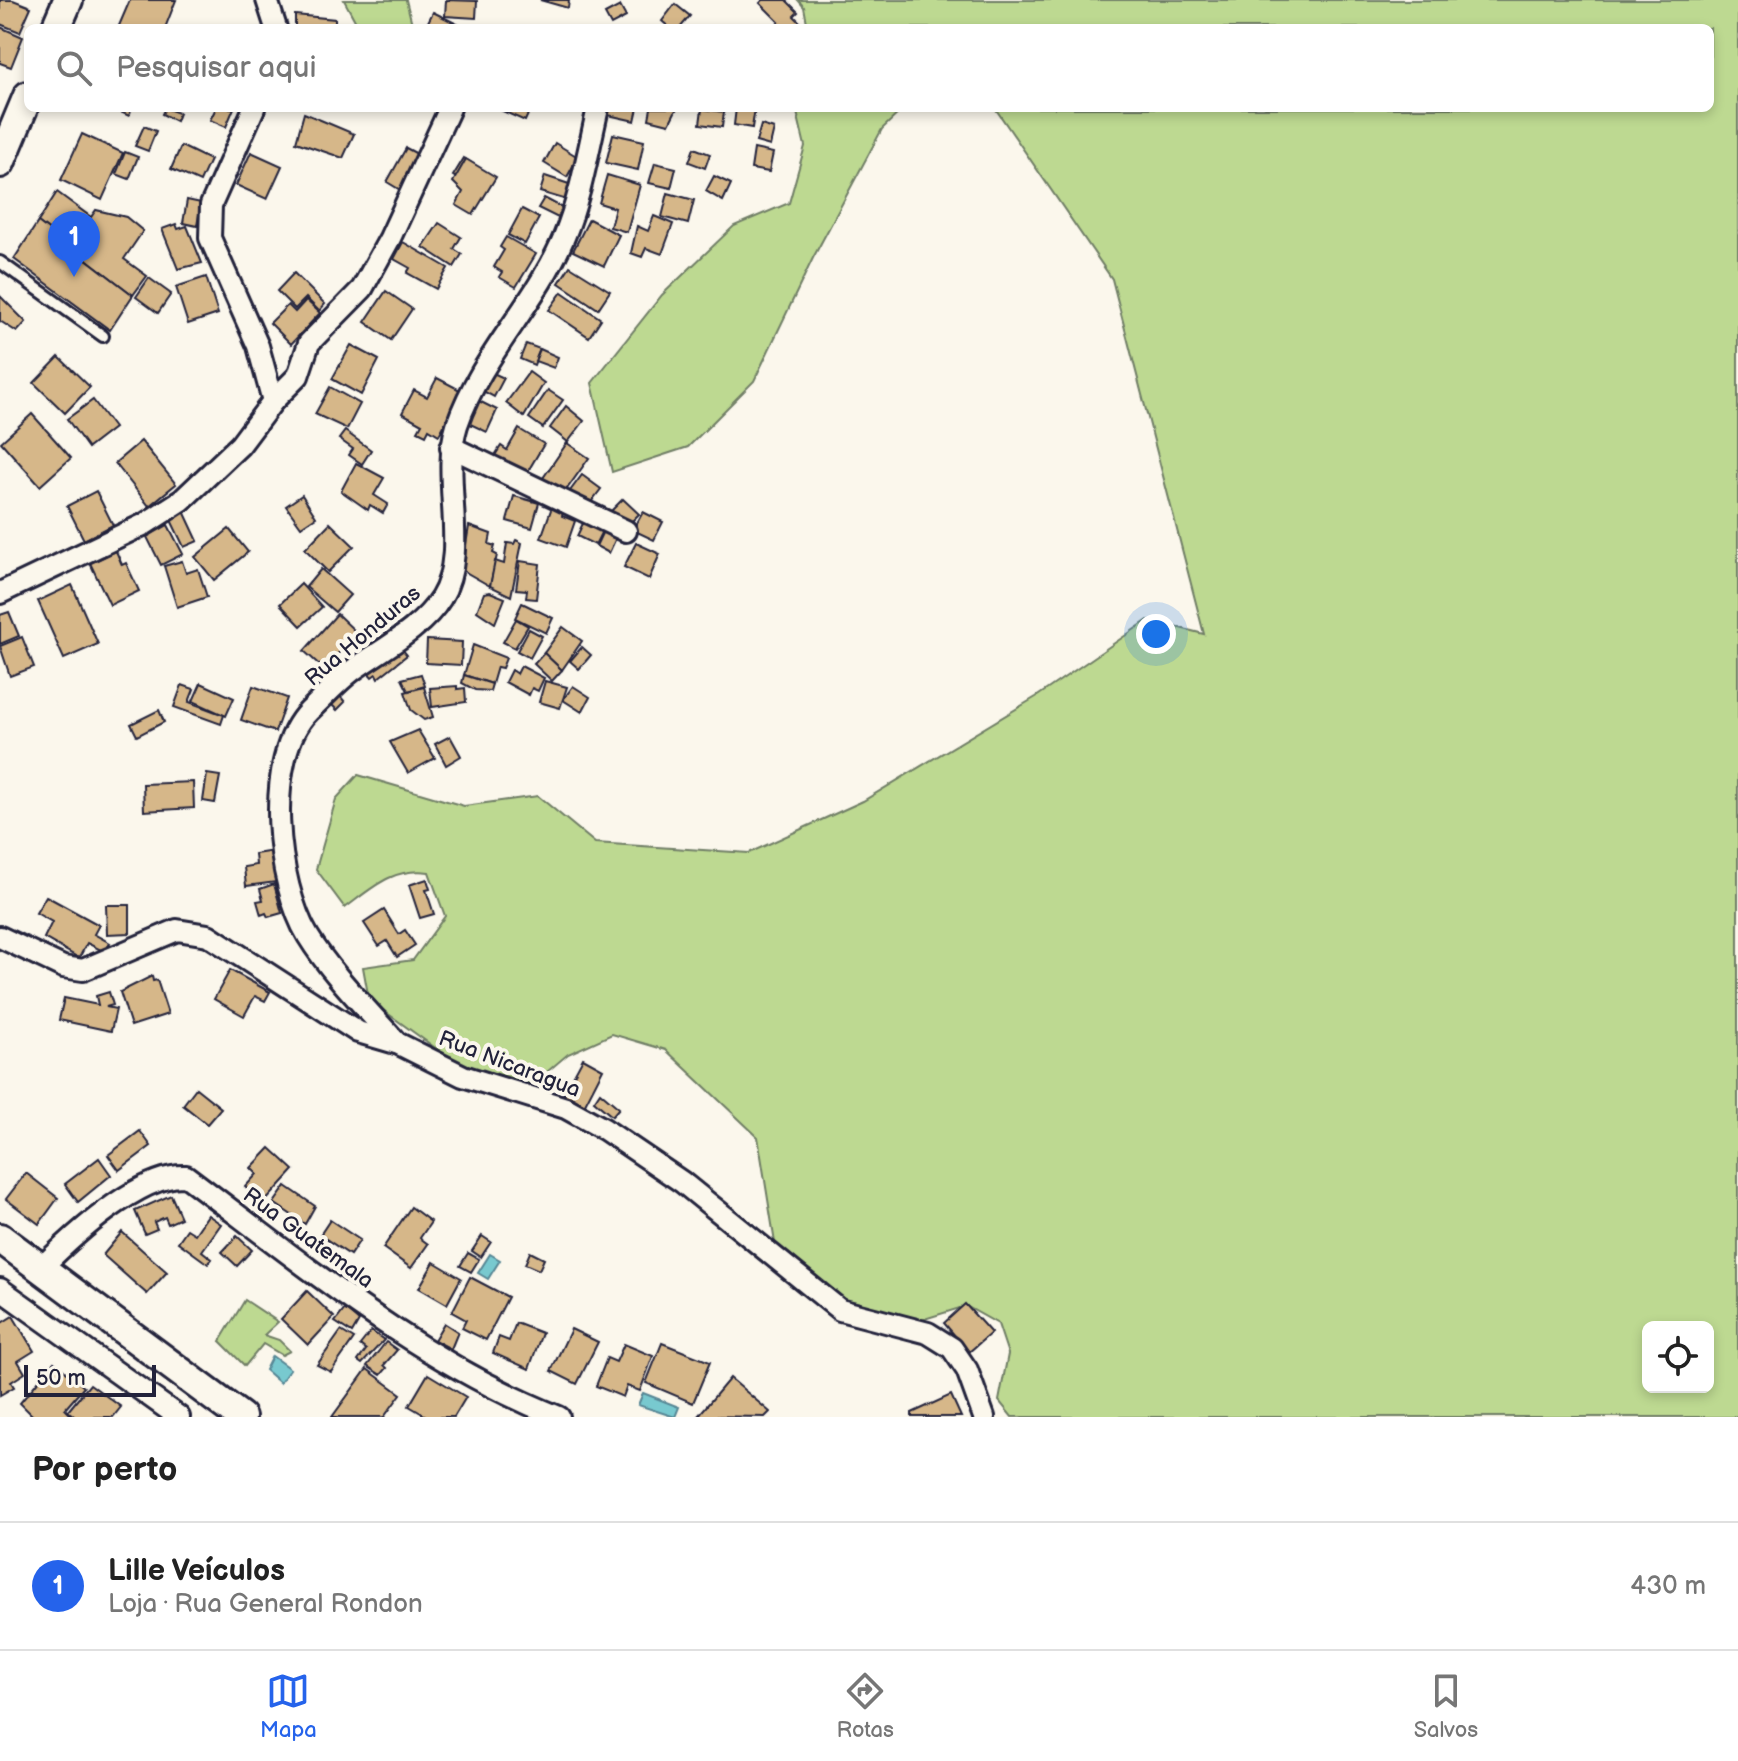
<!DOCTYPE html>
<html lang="pt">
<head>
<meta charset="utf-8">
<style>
  body { margin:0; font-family:"Balsamiq Sans",sans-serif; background:#f6f6f6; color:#222 }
  .controls { position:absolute; right:24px; bottom:24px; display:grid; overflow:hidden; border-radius:12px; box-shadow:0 4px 12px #0003 }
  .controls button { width:72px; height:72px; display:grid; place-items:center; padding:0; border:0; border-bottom:2px solid #e0e0e0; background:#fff; color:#222; font:40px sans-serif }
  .scale { position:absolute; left:24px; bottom:20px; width:132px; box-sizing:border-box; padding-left:8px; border:4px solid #22223b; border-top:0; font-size:22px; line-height:28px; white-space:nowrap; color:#22223b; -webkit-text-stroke:6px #fbf7ec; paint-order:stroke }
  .you { position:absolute; left:1156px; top:634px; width:28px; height:28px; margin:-20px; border:6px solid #fff; border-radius:50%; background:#1a73e8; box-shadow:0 0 0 12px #1a73e833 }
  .badge { display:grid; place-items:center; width:52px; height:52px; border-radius:50%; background:#2563eb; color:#fff; font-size:26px; font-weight:700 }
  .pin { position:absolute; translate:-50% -66px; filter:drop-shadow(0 2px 4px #0008) }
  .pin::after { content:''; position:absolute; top:42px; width:28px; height:24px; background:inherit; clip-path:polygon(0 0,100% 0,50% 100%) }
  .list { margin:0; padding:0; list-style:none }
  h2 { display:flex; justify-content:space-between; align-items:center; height:104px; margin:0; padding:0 32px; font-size:34px }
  h2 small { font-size:26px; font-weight:400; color:#767676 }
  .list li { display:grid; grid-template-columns:52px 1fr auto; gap:24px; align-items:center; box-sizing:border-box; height:128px; padding:0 32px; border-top:2px solid #e0e0e0 }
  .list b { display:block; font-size:30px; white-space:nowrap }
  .list p { margin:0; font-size:26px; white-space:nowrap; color:#767676 }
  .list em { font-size:26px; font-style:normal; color:#767676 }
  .icon { flex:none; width:44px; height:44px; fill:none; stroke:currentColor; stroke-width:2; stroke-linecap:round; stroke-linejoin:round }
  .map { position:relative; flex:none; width:1738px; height:1417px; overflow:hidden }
  .search { position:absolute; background:#fff; box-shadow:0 4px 12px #0003; left:24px; right:24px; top:24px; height:88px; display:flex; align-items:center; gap:20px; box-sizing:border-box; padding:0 28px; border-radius:12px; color:#767676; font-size:30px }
  .sheet { height:232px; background:#fff }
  nav { display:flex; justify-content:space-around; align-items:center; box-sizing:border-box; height:112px; border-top:2px solid #e0e0e0; background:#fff; font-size:22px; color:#767676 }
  nav a { display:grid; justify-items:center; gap:4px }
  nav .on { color:#2563eb }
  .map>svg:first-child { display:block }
  .green { fill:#bdd991; stroke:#707e66; stroke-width:2; fill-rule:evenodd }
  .water { fill:#78c9cf; stroke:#568694; stroke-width:2 }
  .building { fill:#d6b789; stroke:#22223b; stroke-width:2 }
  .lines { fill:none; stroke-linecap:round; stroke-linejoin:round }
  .service-casing { stroke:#22223b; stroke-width:16 }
  .minor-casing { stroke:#22223b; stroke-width:26 }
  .secondary-casing { stroke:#22223b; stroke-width:34 }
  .service { stroke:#fbf7ec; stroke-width:10 }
  .minor { stroke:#fbf7ec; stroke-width:20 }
  .secondary { stroke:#fbf7ec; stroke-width:28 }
  .labels { text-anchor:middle; stroke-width:8; stroke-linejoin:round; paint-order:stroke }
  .street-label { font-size:22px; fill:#22223b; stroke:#fbf7ec }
</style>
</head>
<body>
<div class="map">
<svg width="1738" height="1417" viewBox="0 0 1738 1417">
  <rect width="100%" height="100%" fill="#fbf7ec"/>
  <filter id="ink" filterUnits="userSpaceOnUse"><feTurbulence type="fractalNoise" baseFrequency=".0125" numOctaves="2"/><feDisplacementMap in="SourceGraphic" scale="16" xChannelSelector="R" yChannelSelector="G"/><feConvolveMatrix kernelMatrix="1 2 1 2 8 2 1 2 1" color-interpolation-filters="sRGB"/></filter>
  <g filter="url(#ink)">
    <g class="green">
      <path d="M344,0H406L413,28H359Z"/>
      <path d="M798,0H1738V1417H1012L999,1401L1008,1354L998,1324L966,1306L902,1326L827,1301L775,1243L758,1137L666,1050L612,1034L568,1054L527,1089L470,1073L369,1000L363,967L413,960L445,916L429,872C393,867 372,888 345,908L316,869L336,799L358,775L464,806L538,796L595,843L749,853L863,801L1036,697L1148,620L1204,634L1112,279L995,108H1710V28H808L804,7ZM1648,1327H1708V1387H1648Z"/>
      <path d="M796,108H904L882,129L813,258L754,381L688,447L612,472L592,383L662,295L734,226L789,203L805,146Z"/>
      <path d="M245,1300L278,1322L264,1335L279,1340L290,1351L282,1355L263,1344L245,1366L220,1341Z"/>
    </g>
    <g class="water">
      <path d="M490,1254L500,1260L488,1279L478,1273Z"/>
      <path d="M272,1356L290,1369L280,1383L265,1370Z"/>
      <path d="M643,1393L679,1407L675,1417L638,1405Z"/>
    </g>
    <g class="building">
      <path d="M0,0H13L31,7L20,32L0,24Z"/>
      <path d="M130,0H176L165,28H118Z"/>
      <path d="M446,0L477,1L476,18L445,16Z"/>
      <path d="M540,0H569L568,8Z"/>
      <path d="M763,0H786L798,12L794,16L801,23L797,28H773L779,22L760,3Z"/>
      <path d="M675,4L690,16L680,28H670L662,21Z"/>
      <path d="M620,6L626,17L611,25L605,14Z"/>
      <path d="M433,12L465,28H425Z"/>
      <path d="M295,15L335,19V28H295Z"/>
      <path d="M0,27L23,37L11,67L0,63Z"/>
      <path d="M112,108H132L129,116Z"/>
      <path d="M165,108L179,113L176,121L162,114Z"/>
      <path d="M216,108H234L226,127L210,120Z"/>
      <path d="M496,108H531L525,121Z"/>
      <path d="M610,108H638L635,121L608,115Z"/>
      <path d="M651,108H677L669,124L649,119Z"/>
      <path d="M736,108H755L752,128L734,125Z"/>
      <path d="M702,109L724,112L722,127L700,124Z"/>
      <path d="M304,113L354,134L343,158L296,142Z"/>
      <path d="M761,125L774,129L770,146L756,142Z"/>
      <path d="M144,126L156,131L148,151L135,146Z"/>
      <path d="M82,134L123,153L102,200L61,180Z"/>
      <path d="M613,134L644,141L638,170L606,163Z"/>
      <path d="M555,143L578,157L567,177L544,163Z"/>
      <path d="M181,146L210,160L200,182L171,169Z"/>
      <path d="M406,148L421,156L402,191L387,182Z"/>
      <path d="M694,148L710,154L705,168L689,162Z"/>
      <path d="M754,149L773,153L769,172L751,169Z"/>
      <path d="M125,152L138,157L129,179L116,174Z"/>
      <path d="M251,152L282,166L267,199L236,185Z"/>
      <path d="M464,158L494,177L483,195L453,176Z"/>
      <path d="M466,159L496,177L473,215L456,205L463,192L453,182Z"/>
      <path d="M655,163L676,168L671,188L649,183Z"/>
      <path d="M607,175L640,185L627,232L610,227L615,208L599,203Z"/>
      <path d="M545,176L572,185L567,200L540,192Z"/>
      <path d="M714,176L731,184L723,201L706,191Z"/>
      <path d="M57,192L91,217L96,210L126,217L143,231L124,259L147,276L133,295L38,222Z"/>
      <path d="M668,193L694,200L688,224L662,217Z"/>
      <path d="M544,198L563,208L558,218L538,208Z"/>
      <path d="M187,200L201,203L197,226L183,223Z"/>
      <path d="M522,209L539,218L525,244L508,235Z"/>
      <path d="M654,216L673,224L662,254L646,248L642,257L631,253L637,226L648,231Z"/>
      <path d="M589,219L619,235L604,266L573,251Z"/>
      <path d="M38,222L133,295L110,330L14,259Z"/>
      <path d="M439,223L461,237L454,249L462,254L454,267L423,247Z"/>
      <path d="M176,224L178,229L187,226L202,263L178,269L162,229Z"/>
      <path d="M506,237L536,254L516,287L499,277L502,272L494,267L504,250L500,247Z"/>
      <path d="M403,242L448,268L436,289L407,273L410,268L394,259Z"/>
      <path d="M570,266L610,291L598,309L559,283Z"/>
      <path d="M294,273L325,304L319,311L306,298L295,309L277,291Z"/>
      <path d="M206,277L218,314L188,324L176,287Z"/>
      <path d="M149,278L171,294L158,313L136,297Z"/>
      <path d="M386,291L412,309L391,340L365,322Z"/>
      <path d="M562,292L601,319L589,337L549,310Z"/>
      <path d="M0,296L26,322L17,332L0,321Z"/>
      <path d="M306,300L320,313L291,344L270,323L288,305L295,312Z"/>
      <path d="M526,344L540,349L534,365L520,359Z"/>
      <path d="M351,345L379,360L361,395L332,379Z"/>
      <path d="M540,349L558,357L554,368L535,361Z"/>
      <path d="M59,357L90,387L65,413L34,383Z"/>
      <path d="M529,372L544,383L524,417L506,403Z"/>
      <path d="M493,373L504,378L494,397L483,391Z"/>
      <path d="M437,378L462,391L439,435L429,429L426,435L418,431L422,424L402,413L414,390L427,397Z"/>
      <path d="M330,387L360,404L347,429L315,414Z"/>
      <path d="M548,390L563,400L543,428L529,418Z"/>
      <path d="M93,400L114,428L88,448L67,419Z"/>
      <path d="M479,401L497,410L487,432L468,423Z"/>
      <path d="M566,406L584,421L568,442L550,428Z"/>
      <path d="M32,414L71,458L40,486L1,442Z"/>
      <path d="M519,429L544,444L525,476L494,457L501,446L507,450Z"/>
      <path d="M345,431L371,450L362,464L349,455L353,449L339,439Z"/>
      <path d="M141,441L176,484L149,506L115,463Z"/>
      <path d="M567,443L589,458L564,493L543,478Z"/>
      <path d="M356,463L384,478L374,495L388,504L383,513L370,505L368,510L341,491Z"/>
      <path d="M582,475L601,489L588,506L570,491Z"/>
      <path d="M96,491L113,525L84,540L67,506Z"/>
      <path d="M302,495L316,517L301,527L286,506Z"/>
      <path d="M514,496L539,503L532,528L507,521Z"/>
      <path d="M623,499L639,514L625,528L609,513Z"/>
      <path d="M553,504L564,508L562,516L575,521L566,547L541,538Z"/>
      <path d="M184,511L198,541L184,547L170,518Z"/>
      <path d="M643,512L663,522L654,540L633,530Z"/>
      <path d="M585,519L603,529L595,545L577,536Z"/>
      <path d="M330,523L354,546L328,572L305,549Z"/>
      <path d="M168,525L183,554L161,565L147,537Z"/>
      <path d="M469,526L491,534L489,544L495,546L493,553L497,555L490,586L462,570Z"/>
      <path d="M229,529L248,552L214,580L195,557Z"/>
      <path d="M604,529L617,536L609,553L596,546Z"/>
      <path d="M516,540L522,543L511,596L490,586L495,561L504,564L507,543L514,544Z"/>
      <path d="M636,543L660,554L649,579L624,567Z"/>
      <path d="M116,551L122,565L126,563L139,591L110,605L90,563Z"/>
      <path d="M182,561L186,573L198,569L207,597L177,607L164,566Z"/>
      <path d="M520,561L540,564L536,599L526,598L527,590L516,589Z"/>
      <path d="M321,569L350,595L335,612L306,587Z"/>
      <path d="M301,584L322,607L301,626L280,604Z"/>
      <path d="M72,585L98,644L64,659L38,601Z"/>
      <path d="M490,592L505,598L495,623L477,611L484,593Z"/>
      <path d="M522,603L553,618L546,633L515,618Z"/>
      <path d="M9,612L19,636L0,644V615Z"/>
      <path d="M337,614L357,633L324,669L304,651Z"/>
      <path d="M516,619L528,626L515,648L503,642Z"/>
      <path d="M563,627L582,641L562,670L544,653Z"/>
      <path d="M529,629L542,636L530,658L517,651Z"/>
      <path d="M22,637L34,667L10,676L0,646Z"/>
      <path d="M427,640L462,642L461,665L426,663Z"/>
      <path d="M398,644L407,655L378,678L376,674L372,677L365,669Z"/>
      <path d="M473,645L506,658L502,668L497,667L492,684L464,675Z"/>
      <path d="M582,647L591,655L579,669L570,661Z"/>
      <path d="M544,653L562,670L552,681L534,664Z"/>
      <path d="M521,666L544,678L538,691L532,688L529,695L505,682L511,670L517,674Z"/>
      <path d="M421,674L425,686L408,691L402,679Z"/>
      <path d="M464,675L492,684L490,691L475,690L462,683Z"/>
      <path d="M545,681L567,687L560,708L539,702Z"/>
      <path d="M201,683L234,698L226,716L193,701Z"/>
      <path d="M182,685L194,689L189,702L224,715L221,724L174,707Z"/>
      <path d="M253,686L287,698L275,732L241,720Z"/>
      <path d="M457,686V689L465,688L466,702L432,707L430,688Z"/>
      <path d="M573,686L590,697L582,712L563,700Z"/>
      <path d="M424,687L433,717L424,720L411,710L405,692Z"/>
      <path d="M340,696L345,702L337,710L331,704Z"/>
      <path d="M159,710L164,722L137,736L131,724Z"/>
      <path d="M418,730L435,758L408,773L390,742Z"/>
      <path d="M450,736L461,756L446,765L435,744Z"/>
      <path d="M207,774L220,776L215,803L203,801Z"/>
      <path d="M193,782L194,808L144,811L143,784Z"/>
      <path d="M280,850L284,881L246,886L244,867L256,865L255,854Z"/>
      <path d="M427,879L430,889L426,890L434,914L420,918L409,885Z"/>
      <path d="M274,884L282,913L268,917L266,913L261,915L257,901L263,900L260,889Z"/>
      <path d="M46,896L99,925L94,934L110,943L105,952L87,943L79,958L44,938L52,922L36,913Z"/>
      <path d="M106,905H130V933L107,934Z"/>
      <path d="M384,910L399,934L405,930L415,945L397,957L387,941L379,946L364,923Z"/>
      <path d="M230,970L270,992L265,1001L255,996L244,1016L214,999Z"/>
      <path d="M152,976L153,981L157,980L168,1014L131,1026L120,992Z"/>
      <path d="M109,992L113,1005L106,1007L116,1009L111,1031L59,1020L64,998L98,1005L96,996Z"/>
      <path d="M583,1058L603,1069L584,1106L563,1095Z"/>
      <path d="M196,1088L221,1108L207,1124L183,1105Z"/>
      <path d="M600,1092L619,1108L612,1116L594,1101Z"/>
      <path d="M140,1131L151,1146L119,1170L108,1155Z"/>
      <path d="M270,1148L294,1170L263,1204L245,1187L257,1174L251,1168Z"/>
      <path d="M99,1158L111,1175L78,1202L65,1184Z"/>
      <path d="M26,1173L58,1198L39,1224L6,1199Z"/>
      <path d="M286,1186L315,1206L305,1224L274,1203Z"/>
      <path d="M171,1195L181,1218L168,1224L165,1217L154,1222L157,1229L145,1234L135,1211Z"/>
      <path d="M411,1207L431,1222L420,1238L428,1244L411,1268L383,1248Z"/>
      <path d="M208,1215L221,1224L202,1251L212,1259L208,1264L178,1242L187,1229L195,1234Z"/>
      <path d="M330,1220L360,1240L350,1255L320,1235Z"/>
      <path d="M122,1232L167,1272L147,1294L103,1255Z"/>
      <path d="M237,1236L252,1250L237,1266L222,1252Z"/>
      <path d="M482,1236L491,1242L481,1257L472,1251Z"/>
      <path d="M530,1252L544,1259L539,1270L525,1264Z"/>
      <path d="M468,1253L479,1259L471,1272L460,1266Z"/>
      <path d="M434,1262L461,1278L447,1304L419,1288Z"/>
      <path d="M470,1277L508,1297L486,1340L462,1328L466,1320L452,1312Z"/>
      <path d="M307,1291L334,1317L308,1345L281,1319Z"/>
      <path d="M965,1304L991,1333L969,1352L944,1323Z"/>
      <path d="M345,1309L359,1321L352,1333L335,1322Z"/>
      <path d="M13,1316L34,1351L18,1361L25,1373L11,1382L14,1387L0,1395V1324Z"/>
      <path d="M444,1323L458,1332L451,1349L434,1340Z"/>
      <path d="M516,1323L542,1333L529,1369L493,1353L499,1337L509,1341Z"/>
      <path d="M571,1329L598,1342L577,1384L551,1371Z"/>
      <path d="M341,1331L354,1339L331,1372L317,1365Z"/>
      <path d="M371,1331L384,1340L362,1364L358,1361L366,1350L360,1345Z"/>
      <path d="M386,1342L397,1350L384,1365L387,1368L381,1375L367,1366Z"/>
      <path d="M662,1343L710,1362L693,1403L646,1383Z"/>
      <path d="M624,1344L653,1356L640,1391L627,1386L623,1397L596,1386L607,1358L616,1362Z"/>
      <path d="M54,1362L84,1387L65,1409L73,1417H34L20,1403Z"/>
      <path d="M367,1369L401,1394L384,1417H332Z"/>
      <path d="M428,1374L466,1397L454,1417H428L409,1406Z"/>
      <path d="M730,1378L770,1412L765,1417L698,1416Z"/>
      <path d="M90,1384L121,1407L113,1417H75L68,1411Z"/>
      <path d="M951,1395L961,1417H912V1413Z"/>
    </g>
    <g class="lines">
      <g class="service-casing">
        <path id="service" d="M0,262L103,336"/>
      </g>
      <g class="minor-casing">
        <g id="minor">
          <path d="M267,0L276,28"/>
          <path d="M254,108L211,205L210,238L258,346L273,401"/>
          <path d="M451,447L626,531"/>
          <path d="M0,593L145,524L182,500L240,445L273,401L298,376L309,343L362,289L390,238L450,108"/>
          <path d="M0,937L63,967L83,970L177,930L208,935L358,1032L399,1044L463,1076L566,1108L604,1129L682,1182L840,1310L928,1333L952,1348L967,1370L984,1417"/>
          <path d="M397,1043C367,1009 332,975 308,936C277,885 262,758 309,711C323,698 337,682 353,670C382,649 422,629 441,598C470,551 440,478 457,425C481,355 536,304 564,237C581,196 588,151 598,108"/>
          <path d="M41,1268C72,1237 140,1173 186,1176C305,1265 420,1362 559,1417"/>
          <path d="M0,1289L179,1417"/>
        </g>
      </g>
      <g class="secondary-casing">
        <g id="secondary">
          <path d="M56,28L68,0"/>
          <path d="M0,163L28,96"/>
          <path d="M0,1238L241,1417"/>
        </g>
      </g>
      <use href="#service" class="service"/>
      <use href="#minor" class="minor"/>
      <use href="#secondary" class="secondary"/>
    </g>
  </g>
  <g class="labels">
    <g class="street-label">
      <text transform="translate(362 635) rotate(-40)" y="8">Rua Honduras</text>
      <text transform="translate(510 1063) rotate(21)" y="8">Rua Nicaragua</text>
      <text transform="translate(309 1237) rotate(36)" y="8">Rua Guatemala</text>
    </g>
  </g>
</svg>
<div class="controls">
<button><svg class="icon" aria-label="locate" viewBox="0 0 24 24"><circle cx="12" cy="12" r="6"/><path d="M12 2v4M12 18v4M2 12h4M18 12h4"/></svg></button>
</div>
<div class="scale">50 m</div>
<div class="you"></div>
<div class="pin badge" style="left:74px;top:277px">1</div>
<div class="search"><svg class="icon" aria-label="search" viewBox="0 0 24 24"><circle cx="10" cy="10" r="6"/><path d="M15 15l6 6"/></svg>Pesquisar aqui</div>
</div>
<section class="sheet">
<h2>Por perto<small></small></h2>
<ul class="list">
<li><span class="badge">1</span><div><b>Lille Veículos</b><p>Loja · Rua General Rondon</p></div><em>430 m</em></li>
</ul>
</section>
<nav>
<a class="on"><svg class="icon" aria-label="map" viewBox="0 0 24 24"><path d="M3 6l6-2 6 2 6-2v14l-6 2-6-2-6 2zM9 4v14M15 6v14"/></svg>Mapa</a>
<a><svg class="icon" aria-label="directions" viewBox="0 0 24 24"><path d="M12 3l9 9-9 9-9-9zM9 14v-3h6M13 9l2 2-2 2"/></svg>Rotas</a>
<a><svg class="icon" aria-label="saved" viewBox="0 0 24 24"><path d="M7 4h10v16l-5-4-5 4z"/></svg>Salvos</a>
</nav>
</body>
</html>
